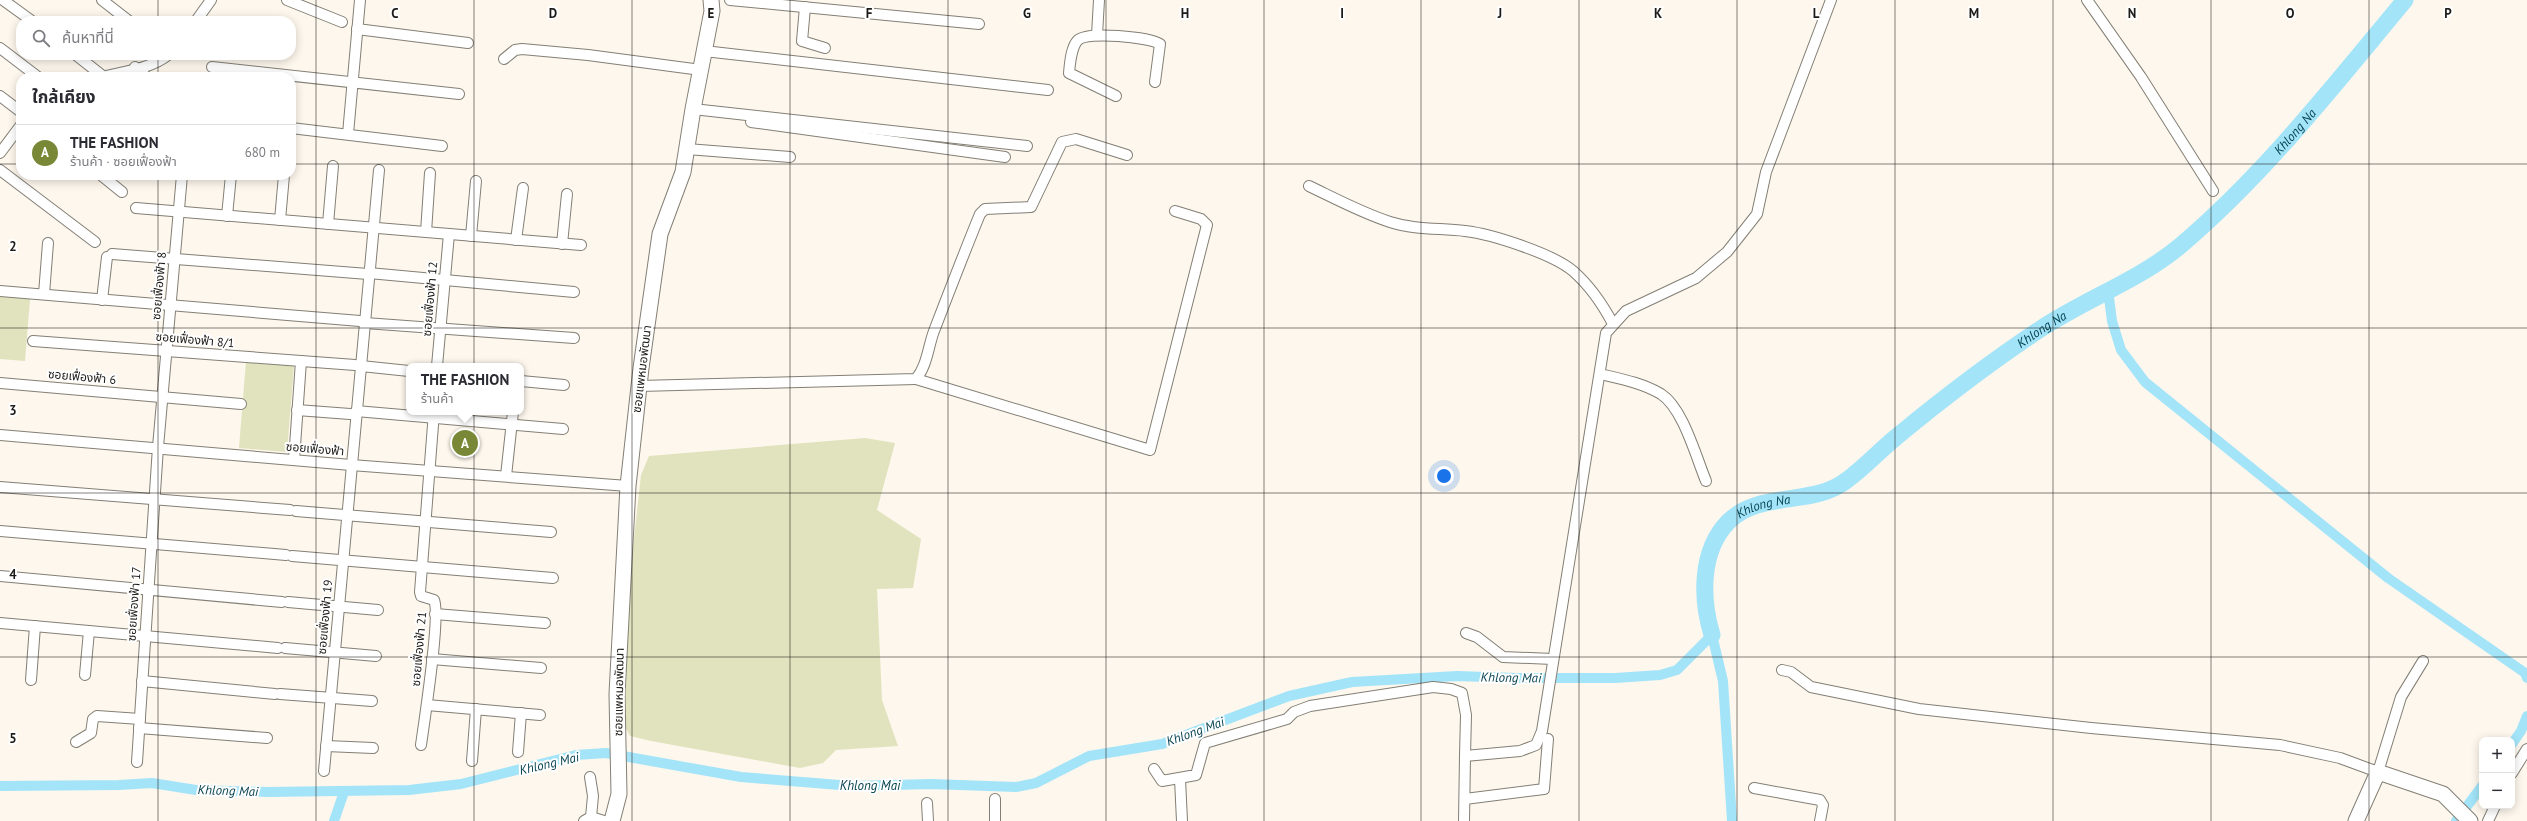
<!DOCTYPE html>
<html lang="th">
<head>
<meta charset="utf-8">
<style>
  body { margin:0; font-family:"PT Sans","Noto Sans Thai",sans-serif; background:#f2f2f3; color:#2b2b33 }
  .controls { position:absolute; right:12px; bottom:12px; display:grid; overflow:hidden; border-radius:8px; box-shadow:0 2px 10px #0003 }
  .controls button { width:36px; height:36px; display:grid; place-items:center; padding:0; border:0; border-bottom:1px solid #e1e1e2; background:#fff; color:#2b2b33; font:20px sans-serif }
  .you { position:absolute; left:1444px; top:476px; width:14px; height:14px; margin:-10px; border:3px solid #fff; border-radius:50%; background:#1a73e8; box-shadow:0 0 0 6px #1a73e833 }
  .badge { display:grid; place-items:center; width:26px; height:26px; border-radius:50%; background:#788836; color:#fff; font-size:13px; font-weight:700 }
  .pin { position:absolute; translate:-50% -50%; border:2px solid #fff; box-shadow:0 1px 4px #0006 }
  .popup { position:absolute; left:406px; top:363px; width:118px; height:52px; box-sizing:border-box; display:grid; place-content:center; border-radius:8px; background:#fff; filter:drop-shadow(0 1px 3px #0005); font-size:13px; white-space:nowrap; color:#7c7c81 }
  .popup b { font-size:15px; color:#2b2b33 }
  .popup::after { content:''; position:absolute; left:50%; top:100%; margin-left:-8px; border:8px solid transparent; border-top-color:#fff }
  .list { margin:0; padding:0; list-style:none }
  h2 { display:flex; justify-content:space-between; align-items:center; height:52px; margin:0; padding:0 16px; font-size:17px }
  h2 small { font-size:13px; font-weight:400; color:#7c7c81 }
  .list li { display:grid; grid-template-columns:26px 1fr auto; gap:12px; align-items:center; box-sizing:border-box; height:56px; padding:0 16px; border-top:1px solid #e1e1e2 }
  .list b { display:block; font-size:15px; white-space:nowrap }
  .list p { margin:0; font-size:13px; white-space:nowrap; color:#7c7c81 }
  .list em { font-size:13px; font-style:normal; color:#7c7c81 }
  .icon { flex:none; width:22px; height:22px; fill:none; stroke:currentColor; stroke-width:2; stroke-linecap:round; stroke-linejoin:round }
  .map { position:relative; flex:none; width:2527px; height:821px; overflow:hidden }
  .search { position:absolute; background:#fff; box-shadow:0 2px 10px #0003; left:16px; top:16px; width:280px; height:44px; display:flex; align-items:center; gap:10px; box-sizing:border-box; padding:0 14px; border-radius:16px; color:#7c7c81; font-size:15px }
  .panel { position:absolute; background:#fff; box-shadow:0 2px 10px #0003; left:16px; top:72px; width:280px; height:108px; border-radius:16px }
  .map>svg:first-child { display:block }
  .green { fill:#e0e3bd }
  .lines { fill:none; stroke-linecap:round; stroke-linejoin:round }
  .canal { stroke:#a3e4f9; stroke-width:10 }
  .river { stroke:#a3e4f9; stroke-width:17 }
  .street-casing { stroke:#837f75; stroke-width:12 }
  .secondary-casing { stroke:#837f75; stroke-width:17 }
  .street { stroke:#fff; stroke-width:10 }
  .secondary { stroke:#fff; stroke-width:15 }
  .grid { fill:none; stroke:#1d1b18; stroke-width:1; stroke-opacity:0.55 }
  .labels { text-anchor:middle; stroke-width:4; stroke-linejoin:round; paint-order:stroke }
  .street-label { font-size:12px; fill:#1d1b18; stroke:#fff }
  .water-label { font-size:13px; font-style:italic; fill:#033f4e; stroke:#fff }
  .grid-label { font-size:13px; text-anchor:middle; font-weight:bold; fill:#1d1b18; stroke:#fff; stroke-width:4; stroke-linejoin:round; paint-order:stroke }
</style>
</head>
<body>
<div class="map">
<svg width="2527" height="821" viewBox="0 0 2527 821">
  <rect width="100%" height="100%" fill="#fdf7ed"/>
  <g class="green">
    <path d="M0,296L30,299L25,361L0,359Z"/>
    <path d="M246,361L294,365L287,452L239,448Z"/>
    <path d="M865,438L895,443L877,510L921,539L913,588L877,589L882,700L898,746L836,750L823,763L800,768L651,741L630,736L622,721L632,557L641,475L649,456Z"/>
  </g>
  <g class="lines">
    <g class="canal">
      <path d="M2108,290L2112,321L2121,350L2145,382L2388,578L2525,673L2527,678"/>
      <path d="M2512,744L2521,731L2527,716"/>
      <path d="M0,786L119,785L152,783L196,790L268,792L409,790L461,784L576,755L606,753L741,777L852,786L931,784L1016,787L1036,783L1089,756L1162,744L1289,696L1352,682L1457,676L1517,678H1615L1660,675L1677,670L1712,635L1723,681L1732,821"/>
      <path d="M334,821L344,792"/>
      <path d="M2456,821L2482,786"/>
    </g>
    <path class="river" id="s1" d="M1712,635C1701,599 1700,551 1728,522C1760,490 1813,507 1847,480C1866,466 1882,448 1900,434C1945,397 1991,362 2039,330C2085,299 2138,281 2180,246C2265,174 2334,85 2405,0"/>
    <g class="street-casing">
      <g id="street">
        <path d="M3,0L32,21"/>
        <path d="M102,0L129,21"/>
        <path d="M287,0L342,22"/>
        <path d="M730,0L979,24"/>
        <path d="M2087,0L2141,77L2213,191"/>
        <path d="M805,7L802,41L825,48"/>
        <path d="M196,21L211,0"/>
        <path d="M357,29L468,43"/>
        <path d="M1097,35L1099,0"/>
        <path d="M0,48L38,77"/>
        <path d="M704,51L1048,90"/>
        <path d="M76,55L104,77"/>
        <path d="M504,59L515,50L522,49L588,55L701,70"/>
        <path d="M135,67L147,77"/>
        <path d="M212,67L459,94"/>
        <path d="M103,77C125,71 150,69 168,55"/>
        <path d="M0,96L21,112"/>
        <path d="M1116,96L1069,73C1070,63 1071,47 1078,40C1088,31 1148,37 1160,44L1155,82"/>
        <path d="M693,109L1027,146"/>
        <path d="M751,122L1005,157"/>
        <path d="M291,128L442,146"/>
        <path d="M348,134L360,0"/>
        <path d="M687,149L790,157"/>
        <path d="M0,153L21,125"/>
        <path d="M0,170L95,242"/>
        <path d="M101,175L122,192"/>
        <path d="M1309,186C1336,199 1362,213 1390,222C1415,230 1440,228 1465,231C1492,234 1553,254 1573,271C1589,285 1603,305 1613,324"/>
        <path d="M136,208L581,245"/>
        <path d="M227,216L231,175"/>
        <path d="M280,220L284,175"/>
        <path d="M328,224L333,166"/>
        <path d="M426,232L430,173"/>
        <path d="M471,236L476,181"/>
        <path d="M516,240L523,188"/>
        <path d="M562,244L567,194"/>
        <path d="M112,254L368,274"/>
        <path d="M369,273L574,292"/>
        <path d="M0,291L360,321"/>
        <path d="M44,294L48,243"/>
        <path d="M102,300L107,257"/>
        <path d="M365,323L574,338"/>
        <path d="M33,341L355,365"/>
        <path d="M361,366L409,371"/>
        <path d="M437,366L449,234"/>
        <path d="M1600,374C1621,379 1642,383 1661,394C1683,408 1696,457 1706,481"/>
        <path d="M916,379L1150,450L1207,225L1201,219L1175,211"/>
        <path d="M521,381L564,385"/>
        <path d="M0,383L241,404"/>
        <path d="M639,386L916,379C927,366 928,347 934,331C949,292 964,253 980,214L985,209L1031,207L1062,142L1076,139L1127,155"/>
        <path d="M297,410L350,414"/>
        <path d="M356,411L563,429"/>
        <path d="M0,435L351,465L628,486"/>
        <path d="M294,460L301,361"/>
        <path d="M506,476L513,412"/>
        <path d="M0,487L290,510"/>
        <path d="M296,511L551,532"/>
        <path d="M0,531L286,555"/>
        <path d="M292,556L553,578"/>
        <path d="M0,576L282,602"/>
        <path d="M288,602L378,610"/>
        <path d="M435,614L545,623"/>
        <path d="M0,623L278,648"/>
        <path d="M1466,633L1477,637L1503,657L1553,659"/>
        <path d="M285,648L376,656"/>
        <path d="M432,659L541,668"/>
        <path d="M1782,670L1791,672L1811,687L1919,709L2091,728L2280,745L2340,758L2378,772L2401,697L2423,661"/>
        <path d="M85,675L89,631"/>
        <path d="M31,680L35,626"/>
        <path d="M142,681L275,694"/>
        <path d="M280,694L372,701"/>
        <path d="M427,705L540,715"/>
        <path d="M139,728L267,738"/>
        <path d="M76,742L91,733L93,719L97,716L140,719"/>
        <path d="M421,745C424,723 441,614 434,600L421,596L420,592L434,412"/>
        <path d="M326,746L373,748"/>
        <path d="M518,752L521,713"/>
        <path d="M472,761L476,709"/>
        <path d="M137,762L158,447L182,175"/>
        <path d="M1154,769L1162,781L1196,775L1205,743L1287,719L1294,712L1310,706L1433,687L1451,689L1462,693L1466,715L1465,756L1520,751L1536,745L1542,731L1606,333L1626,311L1696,278L1727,252L1757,214L1766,172L1831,0"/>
        <path d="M324,771L379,170"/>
        <path d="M2512,773L2527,749"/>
        <path d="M590,777L593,796L591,817"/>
        <path d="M1180,779L1182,821"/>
        <path d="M1754,788L1820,800L1823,805L1820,821"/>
        <path d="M995,799V821"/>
        <path d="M1465,799L1544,789L1548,739"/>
        <path d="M927,803L928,821"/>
        <path d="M584,821L591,817L604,821"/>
        <path d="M1464,821L1465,756"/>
        <path d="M2488,821L2495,806"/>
      </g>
    </g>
    <g class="secondary-casing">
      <g id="secondary">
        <path d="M612,821L619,794L617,694L628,486L641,368L660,234L683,172L693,109L712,11L711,0"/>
        <path d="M2356,821L2378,772L2443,794L2470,821"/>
      </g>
    </g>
    <use href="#street" class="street"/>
    <use href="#secondary" class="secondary"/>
  </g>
  <path class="grid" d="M158,0V21M316,0V821M474,0V821M632,0V821M790,0V821M948,0V821M1106,0V821M1264,0V821M1421,0V821M1579,0V821M1737,0V821M1895,0V821M2053,0V821M2211,0V821M2369,0V821M158,55V77M0,164H21M291,164H2527M158,175V821M0,328H2527M0,493H2527M0,657H2527"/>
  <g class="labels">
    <g class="street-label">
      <text transform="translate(159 286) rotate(-85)" y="4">ซอยเฟื่องฟ้า 8</text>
      <text transform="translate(430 299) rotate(-85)" y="4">ซอยเฟื่องฟ้า 12</text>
      <text transform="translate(195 340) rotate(5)" y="4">ซอยเฟื่องฟ้า 8/1</text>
      <text transform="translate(642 369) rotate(-83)" y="4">ซอยแพหมอพัฒนา</text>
      <text transform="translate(82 377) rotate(5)" y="4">ซอยเฟื่องฟ้า 6</text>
      <text transform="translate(315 449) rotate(5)" y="4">ซอยเฟื่องฟ้า</text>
      <text transform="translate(134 604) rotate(-86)" y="4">ซอยเฟื่องฟ้า 17</text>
      <text transform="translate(325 617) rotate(-85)" y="4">ซอยเฟื่องฟ้า 19</text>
      <text transform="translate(419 649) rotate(-85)" y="4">ซอยเฟื่องฟ้า 21</text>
      <text transform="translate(619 692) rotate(-89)" y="4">ซอยแพหมอพัฒนา</text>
    </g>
    <g class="water-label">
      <text dy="5" stroke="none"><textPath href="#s1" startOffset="818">Khlong Na</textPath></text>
      <text dy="5" stroke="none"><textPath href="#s1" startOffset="494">Khlong Na</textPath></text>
      <text dy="5" stroke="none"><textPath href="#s1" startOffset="159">Khlong Na</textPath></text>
      <text transform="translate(1511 677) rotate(1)" y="5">Khlong Mai</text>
      <text transform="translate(1195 731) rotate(-20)" y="5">Khlong Mai</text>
      <text transform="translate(549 763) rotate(-13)" y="5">Khlong Mai</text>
      <text x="870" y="790">Khlong Mai</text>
      <text transform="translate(228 790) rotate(2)" y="5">Khlong Mai</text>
    </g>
  </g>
  <g class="grid-label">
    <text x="395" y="18">C</text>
    <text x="553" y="18">D</text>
    <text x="711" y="18">E</text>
    <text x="869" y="18">F</text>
    <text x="1027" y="18">G</text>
    <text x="1185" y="18">H</text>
    <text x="1342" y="18">I</text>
    <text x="1500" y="18">J</text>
    <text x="1658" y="18">K</text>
    <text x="1816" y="18">L</text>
    <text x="1974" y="18">M</text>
    <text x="2132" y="18">N</text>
    <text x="2290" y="18">O</text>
    <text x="2448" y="18">P</text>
    <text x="13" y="251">2</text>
    <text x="13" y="415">3</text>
    <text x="13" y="579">4</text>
    <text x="13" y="743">5</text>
  </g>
</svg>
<div class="controls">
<button>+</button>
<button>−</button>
</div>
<div class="you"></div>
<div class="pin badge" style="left:465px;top:443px">A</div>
<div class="popup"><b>THE FASHION</b>ร้านค้า</div>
<div class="search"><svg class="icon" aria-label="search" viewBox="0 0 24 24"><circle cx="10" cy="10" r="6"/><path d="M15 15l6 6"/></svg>ค้นหาที่นี่</div>
<section class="panel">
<h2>ใกล้เคียง<small></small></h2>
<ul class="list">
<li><span class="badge">A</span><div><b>THE FASHION</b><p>ร้านค้า · ซอยเฟื่องฟ้า</p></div><em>680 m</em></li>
</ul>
</section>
</div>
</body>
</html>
